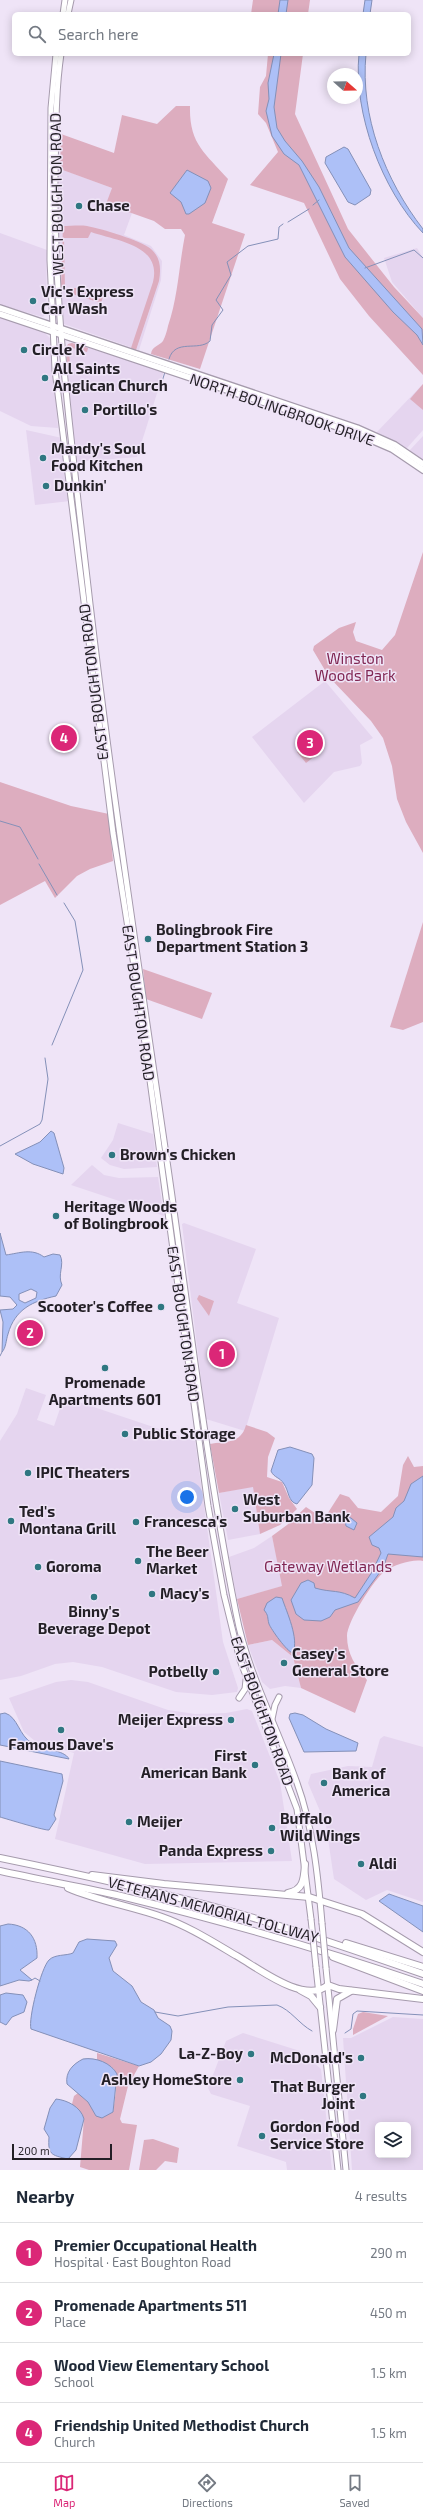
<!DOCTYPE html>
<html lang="en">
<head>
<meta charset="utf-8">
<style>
  body { margin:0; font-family:"Exo 2",sans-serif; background:#f2f2f3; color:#1f2937 }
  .controls { position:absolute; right:12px; bottom:12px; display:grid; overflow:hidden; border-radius:6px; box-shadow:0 2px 10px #0003 }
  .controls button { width:36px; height:36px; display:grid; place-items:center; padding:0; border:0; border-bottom:1px solid #e0e1e3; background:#fff; color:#1f2937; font:20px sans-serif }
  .compass { position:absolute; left:327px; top:68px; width:36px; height:36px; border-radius:50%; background:#fff; box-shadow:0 2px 10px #0003; rotate:110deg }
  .scale { position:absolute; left:12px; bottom:10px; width:100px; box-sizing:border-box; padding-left:4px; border:2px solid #231f26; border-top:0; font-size:11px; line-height:14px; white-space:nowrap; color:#231f26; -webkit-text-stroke:3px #efe4f7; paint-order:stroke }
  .you { position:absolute; left:187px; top:1497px; width:14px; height:14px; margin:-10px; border:3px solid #fff; border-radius:50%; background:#1a73e8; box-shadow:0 0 0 6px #1a73e833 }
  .badge { display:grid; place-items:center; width:26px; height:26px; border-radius:50%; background:#db2777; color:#fff; font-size:13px; font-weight:700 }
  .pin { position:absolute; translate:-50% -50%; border:2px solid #fff; box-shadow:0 1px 4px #0006 }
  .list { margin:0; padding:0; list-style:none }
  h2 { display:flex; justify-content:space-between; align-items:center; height:52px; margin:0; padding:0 16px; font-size:17px }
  h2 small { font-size:13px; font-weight:400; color:#747a83 }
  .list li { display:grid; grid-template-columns:26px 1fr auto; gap:12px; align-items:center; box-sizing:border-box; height:60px; padding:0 16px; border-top:1px solid #e0e1e3 }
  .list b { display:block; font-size:15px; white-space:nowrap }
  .list p { margin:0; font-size:13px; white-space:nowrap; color:#747a83 }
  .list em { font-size:13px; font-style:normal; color:#747a83 }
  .icon { flex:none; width:22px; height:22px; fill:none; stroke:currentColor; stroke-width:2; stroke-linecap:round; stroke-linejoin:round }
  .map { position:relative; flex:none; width:423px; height:2170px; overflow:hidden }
  .search { position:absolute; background:#fff; box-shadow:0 2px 10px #0003; left:12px; right:12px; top:12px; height:44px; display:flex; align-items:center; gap:10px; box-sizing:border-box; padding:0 14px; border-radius:6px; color:#747a83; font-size:15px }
  .sheet { height:292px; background:#fff }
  nav { display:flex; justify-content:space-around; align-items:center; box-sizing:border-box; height:56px; border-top:1px solid #e0e1e3; background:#fff; font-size:11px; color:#747a83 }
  nav a { display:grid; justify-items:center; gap:2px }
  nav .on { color:#db2777 }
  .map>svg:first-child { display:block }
  .built { fill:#e5d5ef; fill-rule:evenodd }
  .green { fill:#ddadbf }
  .water { fill:#adc0f7; stroke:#8490b8; fill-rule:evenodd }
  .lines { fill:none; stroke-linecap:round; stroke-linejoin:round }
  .stream { stroke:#8490b8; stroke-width:1 }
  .secondary-casing { stroke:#a69bad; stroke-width:7 }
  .primary-casing { stroke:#a69bad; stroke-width:8 }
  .highway-casing { stroke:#a69bad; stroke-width:8 }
  .secondary { stroke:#fff; stroke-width:5 }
  .primary { stroke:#fff; stroke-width:5.5 }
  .highway { stroke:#fff; stroke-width:6 }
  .secondary-bridge-casing { stroke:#a69bad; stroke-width:7; stroke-linecap:butt }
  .secondary-bridge { stroke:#fff; stroke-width:5 }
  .poi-dot { fill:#2f7781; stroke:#efe4f7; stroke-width:1.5 }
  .labels { text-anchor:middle; stroke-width:3; stroke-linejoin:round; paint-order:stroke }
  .street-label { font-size:15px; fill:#231f26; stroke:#efe4f7 }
  .poi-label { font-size:15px; font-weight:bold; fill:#231f26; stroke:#efe4f7; text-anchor:start }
  .park-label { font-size:15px; fill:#802652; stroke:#efe4f7 }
</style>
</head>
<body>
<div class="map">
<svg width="423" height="2170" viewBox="0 0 423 2170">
  <rect width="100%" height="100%" fill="#efe4f7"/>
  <g class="built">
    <path d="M58,168L112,188L107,204L132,213L124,235L151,246L162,261L161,280L139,350L64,324L60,290Z"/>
    <path d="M0,233L47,250L46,313L43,317L0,305Z"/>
    <path d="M417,248L423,258V318L392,282L384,258Z"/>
    <path d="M0,317L45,333L50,338L58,428L31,426L0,411Z"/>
    <path d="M72,343L164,371L137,457L76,462L66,348L68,344Z"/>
    <path d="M423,384V430L406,449L376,433Z"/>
    <path d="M26,430L62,438L70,501L35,505Z"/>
    <path d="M423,436V461L409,451Z"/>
    <path d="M325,681L373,738L360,745L362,763L360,766L334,772L304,803L252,737Z"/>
    <path d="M118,1123L153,1134L157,1167L124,1169L110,1165L101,1158L113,1140Z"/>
    <path d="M92,1165L104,1175L119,1178L158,1177L164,1216L71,1185Z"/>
    <path d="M184,1223L256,1249L237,1303L279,1318L245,1431L206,1419L182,1224Z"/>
    <path d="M26,1388L46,1395L37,1420L54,1426L64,1397L195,1441L223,1642L238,1688L237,1692L212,1695L176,1692L102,1667L73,1662L55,1664L21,1676L0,1680V1441L17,1414Z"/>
    <path d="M253,1486L260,1534L228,1540L219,1493Z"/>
    <path d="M272,1536L283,1586L237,1599L229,1557L254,1548Z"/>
    <path d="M272,1640L293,1657L301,1688L285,1686L270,1689L262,1682L248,1645Z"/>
    <path d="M71,1680L88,1682L168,1710L195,1714L226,1713L247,1709L252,1711L280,1782L292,1861L145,1864L55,1839L74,1753L35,1741L24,1732L9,1698L56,1682Z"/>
    <path d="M384,1736L423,1747V1902L387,1890L366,1900L334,1879L326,1825L308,1783L311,1774L348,1766L372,1767L380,1739Z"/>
    <path d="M393,2017L423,2019V2170H352L343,2038H351ZM378,2125H408V2155H378Z"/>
    <path d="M243,2033L300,2051L321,2069L332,2170H287L286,2162L237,2146L250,2106L211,2094L208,2088L226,2041Z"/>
  </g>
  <g class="green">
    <path d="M253,0H310L308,14H251Z"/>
    <path d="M268,54H303L295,114L348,229L394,287L423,318V375L369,316L340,279L304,203L250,185L278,152L266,123L258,114L260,87L266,76Z"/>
    <path d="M176,106H190C189,144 205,153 228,179L212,223L245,234L200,369L151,354C152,346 159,346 163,341C165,337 167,331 168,326C178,297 179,265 185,235L181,229H165L154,221L106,204L112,188L60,169L61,134L114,153L122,115L157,124Z"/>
    <path d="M63,226C70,226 80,225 87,226C102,229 140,240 151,249C161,258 161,269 159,281L135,353L130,351L153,282C162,245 117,241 91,232L88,238H64L65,289L61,287Z"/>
    <path d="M69,288H89L88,294H104L101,303L69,293Z"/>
    <path d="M72,343L88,348L87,352L69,347L70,367L67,366L66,348L68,344Z"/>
    <path d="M423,384V410L410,399Z"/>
    <path d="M423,552V853L406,822L397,799L392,766L383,738L371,721L329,677L313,650L314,646L339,628L356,622L353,632L356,641L382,650L395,635Z"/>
    <path d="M306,746L315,756L306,763L297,752Z"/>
    <path d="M0,782L71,806L109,814L113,861L90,869L77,876L55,898L45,881L0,905Z"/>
    <path d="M423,922V1022L403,1030L390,1027Z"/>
    <path d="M143,969L212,993L202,1019L146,999Z"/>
    <path d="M199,1295L214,1301L209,1316L197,1299Z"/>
    <path d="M246,1425L267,1432L275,1438L268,1457L267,1477L282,1482L289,1498L297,1509L280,1525L260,1534L253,1487L219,1493L210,1444C226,1441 241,1444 246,1425Z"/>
    <path d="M408,1456L414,1467L423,1466V1561C411,1559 395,1565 385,1571C374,1579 347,1622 347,1636C347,1654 356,1667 367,1680L355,1713L301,1688L293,1657L272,1640L248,1645L237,1599L282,1586L272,1536L287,1525L306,1507L324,1519L340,1494L349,1497L358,1508L381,1512L398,1496L403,1465Z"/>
    <path d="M363,2012L388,2016L353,2035V2029L358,2014Z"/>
    <path d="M97,2053L139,2066L128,2086L120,2119L122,2123L137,2125L129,2170H89L80,2167L84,2119L72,2104L74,2096L78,2093L90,2104L96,2116L113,2112C115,2097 118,2084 114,2069L97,2060Z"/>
    <path d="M153,2139L179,2148L177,2163L165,2161L156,2170H139L144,2140Z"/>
  </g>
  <g class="water">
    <path d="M280,0H288L286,14H278Z"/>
    <path d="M365,0H372L370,14H363Z"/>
    <path d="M274,54H281L274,107L277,128L285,141L302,161L319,187L349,248L422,329L423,345L417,335L393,312L345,257L299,165L284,154L272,136L266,111L269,99L268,83Z"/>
    <path d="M359,54H366C360,116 385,180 423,229V233C382,190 353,113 359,54Z"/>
    <path d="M344,147L348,149L371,190L370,195L355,205L348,202L325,163L326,157Z"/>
    <path d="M187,170L208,181L211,188L205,203L189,214H186L181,202L170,193Z"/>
    <path d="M51,1131L54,1133L64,1168L63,1174L33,1164L15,1154L40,1142Z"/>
    <path d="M0,1233L6,1255C20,1253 32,1248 44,1257L53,1254L60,1255C65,1265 57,1274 62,1285L56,1296C33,1301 15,1309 8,1334C6,1340 6,1348 2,1352L3,1322L0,1310L13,1309L17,1305L10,1297L0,1296ZM31,1289L37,1292L36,1298L25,1303L19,1300V1294Z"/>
    <path d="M290,1447L312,1454L314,1458L312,1485L297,1504C288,1502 289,1491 284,1484C280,1477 274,1478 271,1471L278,1450Z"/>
    <path d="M423,1476V1557L388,1554L383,1568L358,1602L335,1610L330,1617L321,1621L304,1620L296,1614L291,1600L301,1583L308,1580L314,1583L315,1588C332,1593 339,1589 355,1598L372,1572L381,1553L379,1548L372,1545L369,1537L393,1517L396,1508L404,1501L411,1484Z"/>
    <path d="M344,1516L351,1518L357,1523L354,1530L346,1526Z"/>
    <path d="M276,1597L282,1598C287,1613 299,1638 293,1653C287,1652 271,1629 269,1624C267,1617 269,1616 264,1610L267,1603Z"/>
    <path d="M5,1713C18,1717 19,1736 32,1743C41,1749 65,1750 69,1759L0,1745V1714Z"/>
    <path d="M295,1713L303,1715L326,1729L358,1743L356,1751L304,1752L289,1718L290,1714Z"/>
    <path d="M0,1761L62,1774L63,1781L54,1815L56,1819L49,1830C46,1831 7,1819 0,1817Z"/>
    <path d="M389,1894L423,1906V1932L379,1901Z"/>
    <path d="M8,1924C28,1925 38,1938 37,1958L20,1970L32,1980L29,1981L19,1980L0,1986V1926Z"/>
    <path d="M87,1939L115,1941L117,1945L109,1958L113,1971L132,1986L141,2002L154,2010L158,2018L170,2026L172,2031L171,2040L161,2054L151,2062L139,2066L31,2029C28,2019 41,1968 49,1960C55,1954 66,1956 73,1953L79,1942Z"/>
    <path d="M6,1993L23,1995L27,2002L24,2012L12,2017L6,2025L0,2022V1995Z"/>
    <path d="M83,2059C96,2057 111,2063 117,2074L113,2112L102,2118L96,2116L88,2102L67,2084C65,2072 73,2064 83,2059Z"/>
    <path d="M56,2099C67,2100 81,2107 84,2119L76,2150L68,2159C50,2155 48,2154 49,2137L44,2129L50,2108Z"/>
  </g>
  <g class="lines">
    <g class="stream">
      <path d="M313,205L319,200"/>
      <path d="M288,222L309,209"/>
      <path d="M365,268L414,250L423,258"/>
      <path d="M169,359C175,338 198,352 210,341L212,325L223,310L216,300L231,275L227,262L248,246L278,239L279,227L283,224"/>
      <path d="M160,388L165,372"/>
      <path d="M0,821L20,827L38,859"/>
      <path d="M39,864L57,895"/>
      <path d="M52,1045L83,970L75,921L64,903"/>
      <path d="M0,1146L40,1124L42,1120L48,1079L45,1058"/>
      <path d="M0,1356L2,1352"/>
      <path d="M32,1980L35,1978L40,1981"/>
      <path d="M155,2012L178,2016L228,2007L277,2005C291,2010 299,2024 312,2031"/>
      <path d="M345,2033L351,2029L353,2014L357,2011L423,2015"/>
    </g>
    <g class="secondary-casing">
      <g id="secondary">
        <path d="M63,14L65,0"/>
        <path d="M68,14L71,0"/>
        <path d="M56,54L51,108L50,260L55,370L113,833L137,985L208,1506L224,1595L240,1660L297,1809L311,1919"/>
        <path d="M61,54C55,95 56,136 55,178C54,321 74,462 90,604C113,800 143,994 171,1189C191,1331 208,1473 236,1613C247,1672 277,1726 297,1783C313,1827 318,1876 322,1923"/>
        <path d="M239,1698L245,1689L246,1680"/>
        <path d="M272,1719L275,1705L279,1697"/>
        <path d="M316,1967L338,2170"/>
        <path d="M326,1968L346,2170"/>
      </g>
    </g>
    <g class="primary-casing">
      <g id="primary">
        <path d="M0,308L357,428L395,445L423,464"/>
        <path d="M0,314L355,433L392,449L423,470"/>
      </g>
    </g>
    <g class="highway-casing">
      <g id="highway">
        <path d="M0,1858C78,1874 156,1891 233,1912C297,1930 360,1952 423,1974"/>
        <path d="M0,1871C40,1880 81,1887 121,1896C223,1921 324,1950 423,1984"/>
        <path d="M92,1875L164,1884L309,1897L362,1914L423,1952"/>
        <path d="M68,1888C98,1901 131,1906 162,1917C188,1926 213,1942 237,1956C258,1968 305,2005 328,1985L339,1989L423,1999"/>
        <path d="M288,1893C304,1890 304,1878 305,1864"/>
        <path d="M346,1943L423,1967"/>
        <path d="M333,1957L423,1991"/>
        <path d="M300,1990L311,1996L320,2007"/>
        <path d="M333,2030L337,1999L351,1991"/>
      </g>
    </g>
    <use href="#secondary" class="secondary"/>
    <use href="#primary" class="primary"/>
    <use href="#highway" class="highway"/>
    <g class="secondary-bridge-casing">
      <g id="secondary-bridge">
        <path d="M311,1919L316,1967"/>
        <path d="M322,1923L326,1968"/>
      </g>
    </g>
    <use href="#secondary-bridge" class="secondary-bridge"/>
  </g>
  <g class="poi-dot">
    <circle cx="79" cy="206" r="4"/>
    <circle cx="33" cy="301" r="4"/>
    <circle cx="24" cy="350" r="4"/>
    <circle cx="45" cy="378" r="4"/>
    <circle cx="85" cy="410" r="4"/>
    <circle cx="43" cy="458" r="4"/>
    <circle cx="46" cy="486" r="4"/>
    <circle cx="148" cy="939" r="4"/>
    <circle cx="112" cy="1155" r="4"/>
    <circle cx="56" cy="1216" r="4"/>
    <circle cx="161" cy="1307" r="4"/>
    <circle cx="105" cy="1368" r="4"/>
    <circle cx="125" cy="1434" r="4"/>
    <circle cx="28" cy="1473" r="4"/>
    <circle cx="235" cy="1509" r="4"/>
    <circle cx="11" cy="1521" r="4"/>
    <circle cx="136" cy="1522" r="4"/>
    <circle cx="138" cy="1561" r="4"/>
    <circle cx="38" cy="1567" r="4"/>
    <circle cx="152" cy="1594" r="4"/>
    <circle cx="94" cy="1597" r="4"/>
    <circle cx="284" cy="1663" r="4"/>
    <circle cx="216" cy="1672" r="4"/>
    <circle cx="231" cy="1720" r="4"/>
    <circle cx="61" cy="1730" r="4"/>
    <circle cx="255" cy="1765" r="4"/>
    <circle cx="324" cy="1783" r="4"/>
    <circle cx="129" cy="1822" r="4"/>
    <circle cx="272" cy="1828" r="4"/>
    <circle cx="271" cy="1851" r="4"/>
    <circle cx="361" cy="1864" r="4"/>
    <circle cx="251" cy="2054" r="4"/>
    <circle cx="361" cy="2058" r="4"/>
    <circle cx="240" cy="2080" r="4"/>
    <circle cx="363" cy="2096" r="4"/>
    <circle cx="262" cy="2136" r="4"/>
  </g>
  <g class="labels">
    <g class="street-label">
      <text transform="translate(57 194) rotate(-91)" y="5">WEST BOUGHTON ROAD</text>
      <text transform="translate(282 410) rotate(19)" y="5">NORTH BOLINGBROOK DRIVE</text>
      <text transform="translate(94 682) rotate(-97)" y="5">EAST BOUGHTON ROAD</text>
      <text transform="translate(138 1003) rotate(82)" y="5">EAST BOUGHTON ROAD</text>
      <text transform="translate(183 1324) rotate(82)" y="5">EAST BOUGHTON ROAD</text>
      <text transform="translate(262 1711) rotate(70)" y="5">EAST BOUGHTON ROAD</text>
      <text transform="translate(213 1910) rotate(15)" y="5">VETERANS MEMORIAL TOLLWAY</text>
    </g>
    <g class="poi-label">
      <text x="87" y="211">Chase</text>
      <text x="41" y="297">Vic's Express<tspan x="41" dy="17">Car Wash</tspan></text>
      <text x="32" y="355">Circle K</text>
      <text x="53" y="374">All Saints<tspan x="53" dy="17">Anglican Church</tspan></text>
      <text x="93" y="415">Portillo's</text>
      <text x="51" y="454">Mandy's Soul<tspan x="51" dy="17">Food Kitchen</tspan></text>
      <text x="54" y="491">Dunkin'</text>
      <text x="156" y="935">Bolingbrook Fire<tspan x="156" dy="17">Department Station 3</tspan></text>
      <text x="120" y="1160">Brown's Chicken</text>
      <text x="64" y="1212">Heritage Woods<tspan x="64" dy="17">of Bolingbrook</tspan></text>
      <text x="153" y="1312" text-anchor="end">Scooter's Coffee</text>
      <text x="105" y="1388" text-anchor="middle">Promenade<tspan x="105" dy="17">Apartments 601</tspan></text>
      <text x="133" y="1439">Public Storage</text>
      <text x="36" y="1478">IPIC Theaters</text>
      <text x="243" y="1505">West<tspan x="243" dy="17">Suburban Bank</tspan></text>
      <text x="19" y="1517">Ted's<tspan x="19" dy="17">Montana Grill</tspan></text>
      <text x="144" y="1527">Francesca's</text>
      <text x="146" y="1557">The Beer<tspan x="146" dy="17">Market</tspan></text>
      <text x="46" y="1572">Goroma</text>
      <text x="160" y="1599">Macy's</text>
      <text x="94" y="1617" text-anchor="middle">Binny's<tspan x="94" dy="17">Beverage Depot</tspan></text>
      <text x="292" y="1659">Casey's<tspan x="292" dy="17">General Store</tspan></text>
      <text x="208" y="1677" text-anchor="end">Potbelly</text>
      <text x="223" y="1725" text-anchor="end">Meijer Express</text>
      <text x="61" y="1750" text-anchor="middle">Famous Dave's</text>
      <text x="247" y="1761" text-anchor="end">First<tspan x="247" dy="17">American Bank</tspan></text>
      <text x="332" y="1779">Bank of<tspan x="332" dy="17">America</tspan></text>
      <text x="280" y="1824">Buffalo<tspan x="280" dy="17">Wild Wings</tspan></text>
      <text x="137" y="1827">Meijer</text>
      <text x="263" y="1856" text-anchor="end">Panda Express</text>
      <text x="369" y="1869">Aldi</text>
      <text x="243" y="2059" text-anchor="end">La-Z-Boy</text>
      <text x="353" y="2063" text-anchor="end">McDonald's</text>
      <text x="232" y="2085" text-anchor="end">Ashley HomeStore</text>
      <text x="355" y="2092" text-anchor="end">That Burger<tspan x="355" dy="17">Joint</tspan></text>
      <text x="270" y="2132">Gordon Food<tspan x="270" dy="17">Service Store</tspan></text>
    </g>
    <g class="park-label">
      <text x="355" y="664">Winston<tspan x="355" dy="17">Woods Park</tspan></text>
      <text x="328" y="1572">Gateway Wetlands</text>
    </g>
  </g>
</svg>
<div class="controls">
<button><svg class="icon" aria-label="layers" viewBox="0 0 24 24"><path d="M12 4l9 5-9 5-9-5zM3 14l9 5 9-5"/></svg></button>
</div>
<svg class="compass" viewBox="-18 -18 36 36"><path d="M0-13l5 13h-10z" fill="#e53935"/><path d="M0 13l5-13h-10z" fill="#747a83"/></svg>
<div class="scale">200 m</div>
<div class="you"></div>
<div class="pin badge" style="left:222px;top:1354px">1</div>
<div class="pin badge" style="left:30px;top:1333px">2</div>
<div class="pin badge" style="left:310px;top:743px">3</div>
<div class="pin badge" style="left:64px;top:738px">4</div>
<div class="search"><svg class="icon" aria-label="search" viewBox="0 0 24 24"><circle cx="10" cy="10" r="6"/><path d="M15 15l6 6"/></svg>Search here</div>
</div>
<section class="sheet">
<h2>Nearby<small>4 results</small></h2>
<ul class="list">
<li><span class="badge">1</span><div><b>Premier Occupational Health</b><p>Hospital · East Boughton Road</p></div><em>290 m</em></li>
<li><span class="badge">2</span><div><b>Promenade Apartments 511</b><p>Place</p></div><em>450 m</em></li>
<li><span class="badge">3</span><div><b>Wood View Elementary School</b><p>School</p></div><em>1.5 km</em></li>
<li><span class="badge">4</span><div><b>Friendship United Methodist Church</b><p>Church</p></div><em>1.5 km</em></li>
</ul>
</section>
<nav>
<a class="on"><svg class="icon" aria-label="map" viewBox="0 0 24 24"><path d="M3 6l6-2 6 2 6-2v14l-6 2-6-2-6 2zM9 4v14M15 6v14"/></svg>Map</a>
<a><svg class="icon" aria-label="directions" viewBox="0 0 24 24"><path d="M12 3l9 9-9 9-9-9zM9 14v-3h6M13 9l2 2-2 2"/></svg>Directions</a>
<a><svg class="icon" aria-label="saved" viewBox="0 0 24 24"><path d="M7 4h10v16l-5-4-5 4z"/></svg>Saved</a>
</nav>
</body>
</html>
